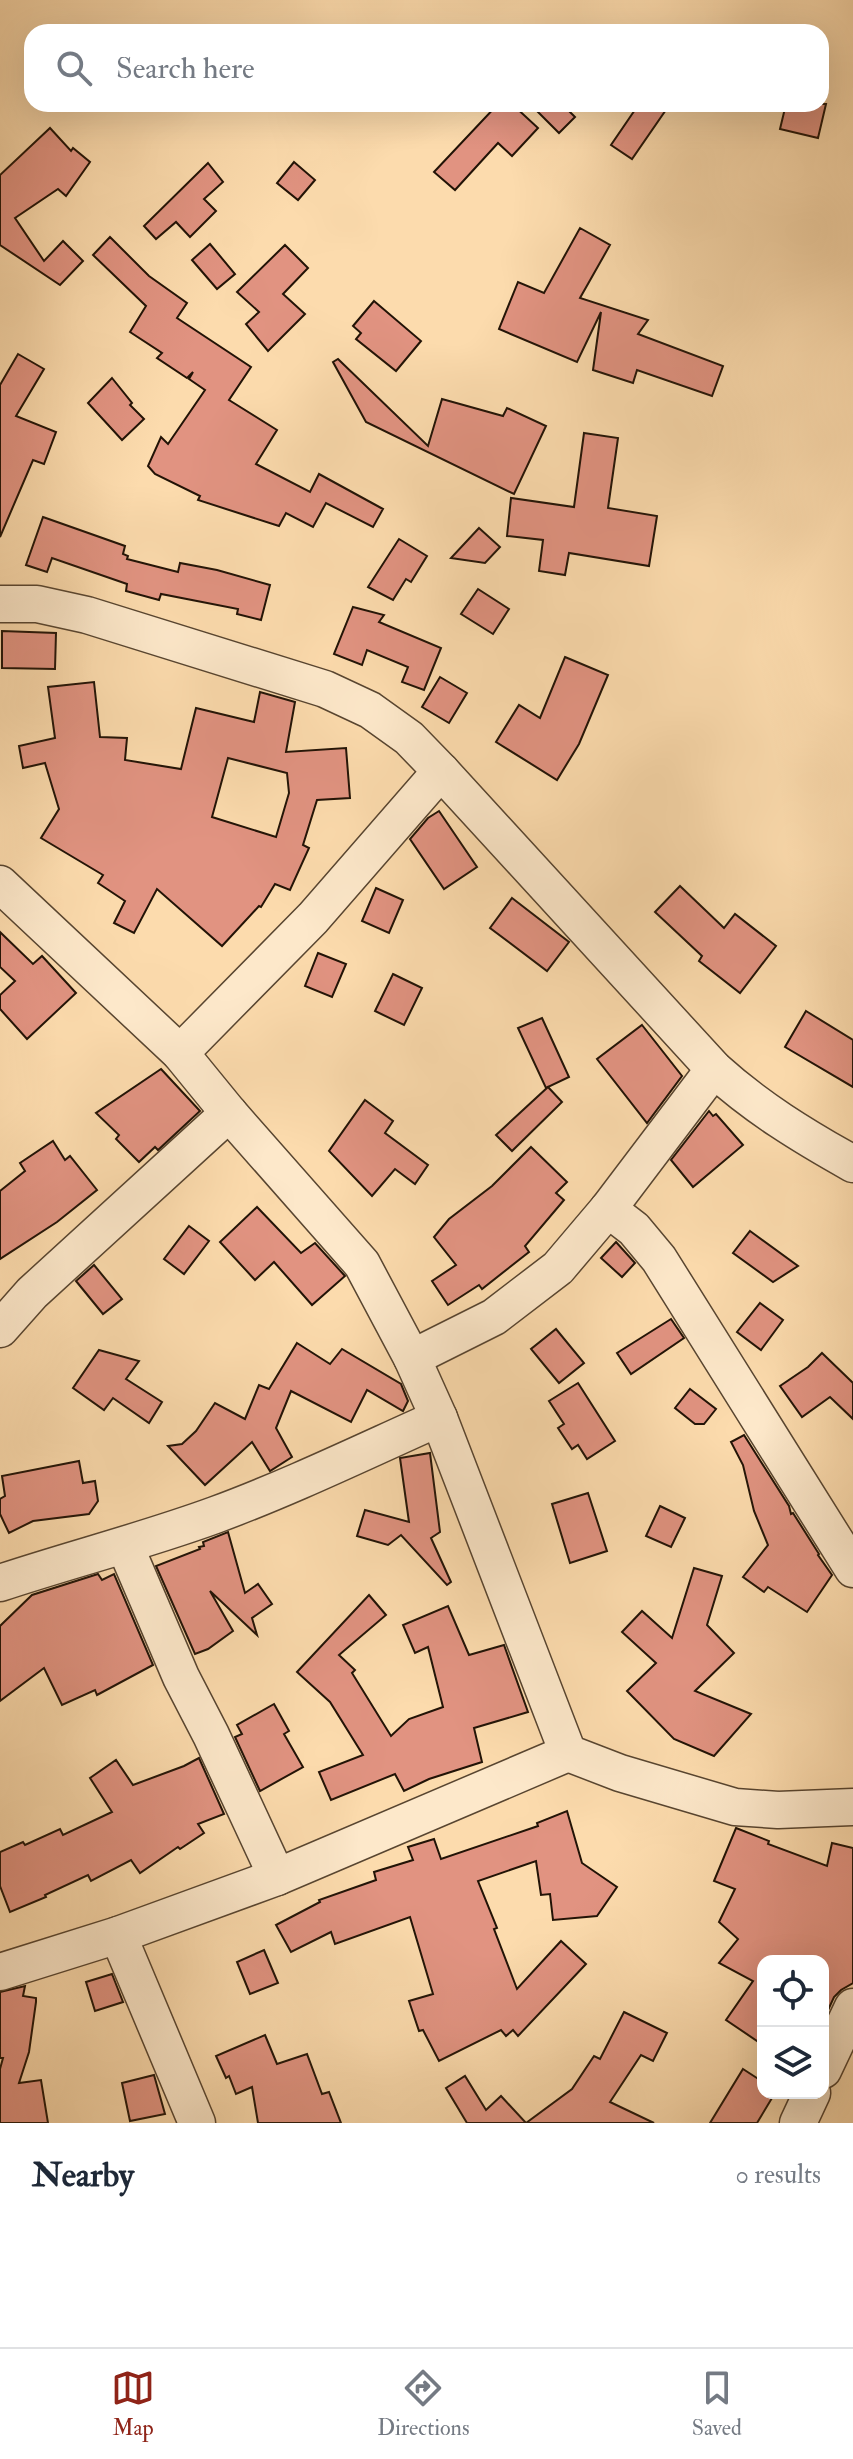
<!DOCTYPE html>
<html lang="en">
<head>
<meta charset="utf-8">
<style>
  body { margin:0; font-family:"IM FELL Double Pica",serif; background:#f6f6f7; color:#1f2937 }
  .controls { position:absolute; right:24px; bottom:24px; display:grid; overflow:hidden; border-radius:16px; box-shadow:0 8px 32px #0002 }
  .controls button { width:72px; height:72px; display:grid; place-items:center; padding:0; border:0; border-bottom:2px solid #e0e1e3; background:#fff; color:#1f2937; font:40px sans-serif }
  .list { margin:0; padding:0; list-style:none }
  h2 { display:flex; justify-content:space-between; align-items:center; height:104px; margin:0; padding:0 32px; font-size:34px }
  h2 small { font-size:26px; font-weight:400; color:#747a83 }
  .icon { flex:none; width:44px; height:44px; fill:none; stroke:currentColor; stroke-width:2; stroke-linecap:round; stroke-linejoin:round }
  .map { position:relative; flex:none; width:853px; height:2123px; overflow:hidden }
  .search { position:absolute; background:#fff; box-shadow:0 8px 32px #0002; left:24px; right:24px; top:24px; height:88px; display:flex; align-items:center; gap:20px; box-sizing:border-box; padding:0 28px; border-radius:24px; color:#747a83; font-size:30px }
  .sheet { height:224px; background:#fff }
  nav { display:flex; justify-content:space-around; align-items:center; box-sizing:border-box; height:112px; border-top:2px solid #e0e1e3; background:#fff; font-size:22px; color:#747a83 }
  nav a { display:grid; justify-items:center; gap:4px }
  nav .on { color:#8f2418 }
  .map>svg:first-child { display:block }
  .building { fill:#e19381; stroke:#221306; stroke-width:2; fill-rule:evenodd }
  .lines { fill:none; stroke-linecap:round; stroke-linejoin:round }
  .minor-casing { stroke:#584530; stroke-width:39 }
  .minor { stroke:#fde8ca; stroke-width:36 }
</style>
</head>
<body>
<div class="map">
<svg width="853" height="2123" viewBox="0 0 853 2123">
  <rect width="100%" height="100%" fill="#fcdbad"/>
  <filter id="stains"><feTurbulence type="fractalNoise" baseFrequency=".0025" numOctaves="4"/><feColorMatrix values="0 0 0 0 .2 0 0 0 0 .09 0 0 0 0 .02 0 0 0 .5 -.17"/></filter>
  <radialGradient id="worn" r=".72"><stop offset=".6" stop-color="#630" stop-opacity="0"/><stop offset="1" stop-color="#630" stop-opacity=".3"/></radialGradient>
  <g class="building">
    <path d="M498,104H512L538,128L512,156L498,143L455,190L434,172Z"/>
    <path d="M530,104H562L575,117L559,133Z"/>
    <path d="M639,104H670L632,159L611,145Z"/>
    <path d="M786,104H826L818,138L780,129Z"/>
    <path d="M50,128L71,151L73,148L90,162L66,196L58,189L15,218L44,261L63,241L83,261L60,285L0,245V175Z"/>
    <path d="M294,162L315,180L298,200L277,183Z"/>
    <path d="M208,163L223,182L204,199L216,211L190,237L176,222L156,239L144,226Z"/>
    <path d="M580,228L610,245L580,298L648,320L638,334L723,366L712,396L637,370L633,383L593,370L601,312L577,362L499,329L518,282L544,293Z"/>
    <path d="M110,237L149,276L187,303L177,318L251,367L229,400L277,430L256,464L310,492L319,474L383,509L373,527L326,503L313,527L286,513L279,526L198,500L200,496L155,474L148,466L161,437L168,444L205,390L189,379L193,372L187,378L157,358L162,353L130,332L146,306L93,255Z"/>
    <path d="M210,244L235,274L217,289L192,260Z"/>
    <path d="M285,245L308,268L283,294L305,314L268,351L246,324L259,312L237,292Z"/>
    <path d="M374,301L421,341L396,371L356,339L361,333L353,326Z"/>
    <path d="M18,354L44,369L16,416L56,432L44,464L33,460L0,537V385Z"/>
    <path d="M338,359L428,446L442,399L503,416L507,408L546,426L514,494L366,422L333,362Z"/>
    <path d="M112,378L132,403L130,405L144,419L122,440L88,403Z"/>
    <path d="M584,433L618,438L608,508L657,516L649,566L569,553L565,575L539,571L543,540L507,536L511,498L574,507Z"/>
    <path d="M43,517L125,546L123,554L128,556L127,559L178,572L180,563L217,570L270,585L261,620L237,614L238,609L161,594L159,600L126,591L127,584L52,558L47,572L26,565Z"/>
    <path d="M479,528L500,547L485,563L451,558Z"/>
    <path d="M399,539L427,556L411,582L406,579L393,600L368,587Z"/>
    <path d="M478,589L509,609L493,634L461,614Z"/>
    <path d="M353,607L384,615L379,622L441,648L424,690L402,682L408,667L367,650L362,665L334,654Z"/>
    <path d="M2,631L56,633L55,669L2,668Z"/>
    <path d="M565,657L608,675L579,744L557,780L496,742L519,705L540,718Z"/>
    <path d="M440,677L467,693L449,723L422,707Z"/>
    <path d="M94,682L100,737L127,738L125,760L181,769L196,708L254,722L260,692L295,702L286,752L346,748L350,798L317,800L303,845L309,848L290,890L275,884L261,907L259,906L222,946L157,889L134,933L114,923L125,901L98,883L103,875L41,838L59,809L45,763L23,768L19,746L55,738L48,687ZM228,758L287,773L289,793L276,837L212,817Z"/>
    <path d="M439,811L477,867L444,889L410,839L428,818Z"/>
    <path d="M680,886L724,928L735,914L776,946L740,993L699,961L702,956L655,912Z"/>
    <path d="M376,888L403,900L389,933L362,921Z"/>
    <path d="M512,898L569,942L547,971L490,928Z"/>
    <path d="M0,932L33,964L42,956L76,993L27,1039L0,1009V995L15,981L0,967Z"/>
    <path d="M318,953L346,964L332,997L305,986Z"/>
    <path d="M393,974L422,988L404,1025L375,1011Z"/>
    <path d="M806,1011L853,1040V1087L785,1047Z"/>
    <path d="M542,1018L569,1077L546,1088L518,1028Z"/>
    <path d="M642,1025L682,1076L647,1123L597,1059Z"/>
    <path d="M161,1069L200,1111L158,1150L155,1147L139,1162L116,1139L119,1135L96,1113Z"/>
    <path d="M548,1087L562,1102L512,1151L496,1135Z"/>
    <path d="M365,1100L393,1121L385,1133L428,1165L415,1184L395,1169L372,1196L329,1151Z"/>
    <path d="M709,1111L713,1116L716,1114L743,1145L693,1187L671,1160Z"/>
    <path d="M53,1141L65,1160L70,1156L97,1190L57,1222L0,1259V1191L25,1171L20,1163Z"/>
    <path d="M531,1147L567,1182L556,1193L564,1200L525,1246L529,1252L482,1289L479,1285L448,1305L432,1281L456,1265L434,1237L449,1219L492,1186Z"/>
    <path d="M257,1207L301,1253L315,1243L345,1276L312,1305L274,1262L255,1280L220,1242Z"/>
    <path d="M189,1226L209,1241L184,1274L164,1259Z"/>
    <path d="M750,1231L798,1266L773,1282L733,1253Z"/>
    <path d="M616,1242L635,1263L622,1277L601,1258Z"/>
    <path d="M94,1265L122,1299L103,1314L76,1281Z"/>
    <path d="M760,1303L783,1320L761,1350L737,1332Z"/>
    <path d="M671,1319L684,1338L631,1374L617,1353Z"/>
    <path d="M556,1329L584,1363L559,1383L531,1349Z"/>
    <path d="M297,1343L330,1364L342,1349L401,1384L408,1401L403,1411L367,1390L351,1422L291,1391L276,1428L292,1457L270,1471L252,1442L205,1485L168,1446L182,1444L196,1431L215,1403L245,1419L259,1385L269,1389Z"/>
    <path d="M99,1350L139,1361L126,1379L162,1402L149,1423L113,1398L104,1410L73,1388Z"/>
    <path d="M822,1353L853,1383V1419L830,1397L802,1417L780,1386L808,1367Z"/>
    <path d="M578,1383L615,1441L587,1459L578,1445L572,1449L558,1428L564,1424L549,1401Z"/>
    <path d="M690,1389L716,1409L704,1424H695L675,1408Z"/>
    <path d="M744,1435L789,1506L791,1514L793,1513L819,1554L818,1555L832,1575L807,1612L768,1587L764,1592L743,1577L768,1545L754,1511L743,1465L731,1442Z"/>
    <path d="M430,1453L440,1532L431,1538L451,1582L447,1585L401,1535L388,1545L357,1536L365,1510L409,1522L400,1458Z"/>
    <path d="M79,1461L83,1483L95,1481L98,1501L89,1514L33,1521L9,1533L0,1514V1499L5,1496L2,1476Z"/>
    <path d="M588,1493L607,1551L570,1563L552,1504Z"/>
    <path d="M660,1506L685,1518L671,1547L646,1536Z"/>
    <path d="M228,1532L245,1593L258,1584L272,1604L252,1618L257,1635L210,1591L233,1631L208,1649L195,1654L156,1566L200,1549L199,1547L204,1546L203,1542Z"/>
    <path d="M694,1568L722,1576L707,1625L734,1653L695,1691L751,1714L714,1756L674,1739L627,1691L656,1663L622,1632L642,1611L672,1638Z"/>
    <path d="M98,1574L102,1580L114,1574L153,1665L97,1695L95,1690L62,1705L44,1668L0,1701V1626L32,1595Z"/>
    <path d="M369,1595L386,1615L339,1655L355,1670L352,1673L391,1736L409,1719L443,1707L428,1647L415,1653L403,1625L448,1606L469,1655L504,1645L528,1712L474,1728L482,1762L429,1779L404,1791L395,1774L331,1800L319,1772L363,1755L330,1702L297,1672Z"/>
    <path d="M274,1704L289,1731L284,1734L303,1767L260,1791L235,1737L242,1734L237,1725Z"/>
    <path d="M199,1758L224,1814L198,1824L204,1833L180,1849L178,1847L140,1873L131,1860L91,1881L88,1875L45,1895L46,1897L10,1912L0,1886V1852L23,1842L25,1845L60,1829L63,1835L112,1812L90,1778L116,1760L133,1785L184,1766Z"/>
    <path d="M567,1811L582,1863L617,1887L597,1916L553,1920L550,1894L541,1895L536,1861L478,1881L497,1928L494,1929L517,1989L561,1941L586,1964L518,2036L513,2030L506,2036L501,2030L439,2061L423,2030L419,2031L409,2001L433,1994L410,1917L335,1944L331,1932L291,1952L276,1925L320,1902L319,1900L376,1880L374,1872L413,1860L408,1847L434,1839L441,1859L538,1826L537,1823Z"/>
    <path d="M736,1828L769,1841L768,1844L827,1866L832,1843L853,1848V1983L841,1990L834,1997L823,2021V1961H763V2045L726,2020L753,1981L719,1963L738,1939L719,1922L735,1889L714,1881Z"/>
    <path d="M264,1950L278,1983L250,1994L237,1962Z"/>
    <path d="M112,1974L123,2002L95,2011L86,1982Z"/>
    <path d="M25,1986L23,1996L36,1998V2002L29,2052L19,2083L41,2080L48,2123H0V2069L3,2058H0V1992Z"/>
    <path d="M624,2012L667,2033L653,2061L641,2055L610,2102L654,2123H467L446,2088L465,2076L486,2110L501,2096L526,2123L572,2089L594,2056L600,2059Z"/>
    <path d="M265,2035L277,2064L307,2054L322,2094L329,2092L341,2123H258L252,2087L236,2094L229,2076L226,2078L216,2056Z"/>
    <path d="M743,2069L763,2082V2093H775L757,2123H710Z"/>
    <path d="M154,2075L165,2114L130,2121L122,2083Z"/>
  </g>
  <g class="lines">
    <g class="minor-casing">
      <g id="minor">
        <path d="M0,604H37L87,615L325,689L370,710L409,738L441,771"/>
        <path d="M0,884L180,1053L229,1113L362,1264L412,1358L439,1418L568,1753L620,1773L735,1807L778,1810L853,1807"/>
        <path d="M180,1053L313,918L441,771L714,1069C757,1108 803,1136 853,1164"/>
        <path d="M608,1209L634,1229L659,1259L853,1569"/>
        <path d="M0,1329L32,1293L229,1113"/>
        <path d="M412,1358L494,1317L558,1268L608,1209L714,1069"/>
        <path d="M125,1546L181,1677L211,1735L277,1877"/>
        <path d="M0,1583C72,1559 144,1541 215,1515C291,1487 365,1451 439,1418"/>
        <path d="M118,1935L197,2123"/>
        <path d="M0,1972L118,1935L277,1877L568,1753"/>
        <path d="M823,2070L853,2007"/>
        <path d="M798,2123L812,2093"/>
      </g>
    </g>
    <use href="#minor" class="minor"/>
  </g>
  <rect width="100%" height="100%" filter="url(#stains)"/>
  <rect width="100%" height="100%" fill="url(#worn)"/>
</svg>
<div class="controls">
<button><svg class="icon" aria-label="locate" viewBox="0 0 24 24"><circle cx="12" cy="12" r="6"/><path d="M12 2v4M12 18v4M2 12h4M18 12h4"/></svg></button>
<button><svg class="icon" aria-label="layers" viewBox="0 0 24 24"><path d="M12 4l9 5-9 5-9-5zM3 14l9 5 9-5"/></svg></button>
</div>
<div class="search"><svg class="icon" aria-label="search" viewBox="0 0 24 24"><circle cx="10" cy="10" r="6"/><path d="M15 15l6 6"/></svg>Search here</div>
</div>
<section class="sheet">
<h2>Nearby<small>0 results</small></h2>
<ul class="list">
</ul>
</section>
<nav>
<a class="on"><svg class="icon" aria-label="map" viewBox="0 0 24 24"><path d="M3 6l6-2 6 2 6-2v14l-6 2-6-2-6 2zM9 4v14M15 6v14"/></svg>Map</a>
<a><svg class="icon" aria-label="directions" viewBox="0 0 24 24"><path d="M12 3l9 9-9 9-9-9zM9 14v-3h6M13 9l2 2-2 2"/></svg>Directions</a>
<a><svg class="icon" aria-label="saved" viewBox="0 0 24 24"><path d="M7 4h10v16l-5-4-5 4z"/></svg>Saved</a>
</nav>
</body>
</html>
